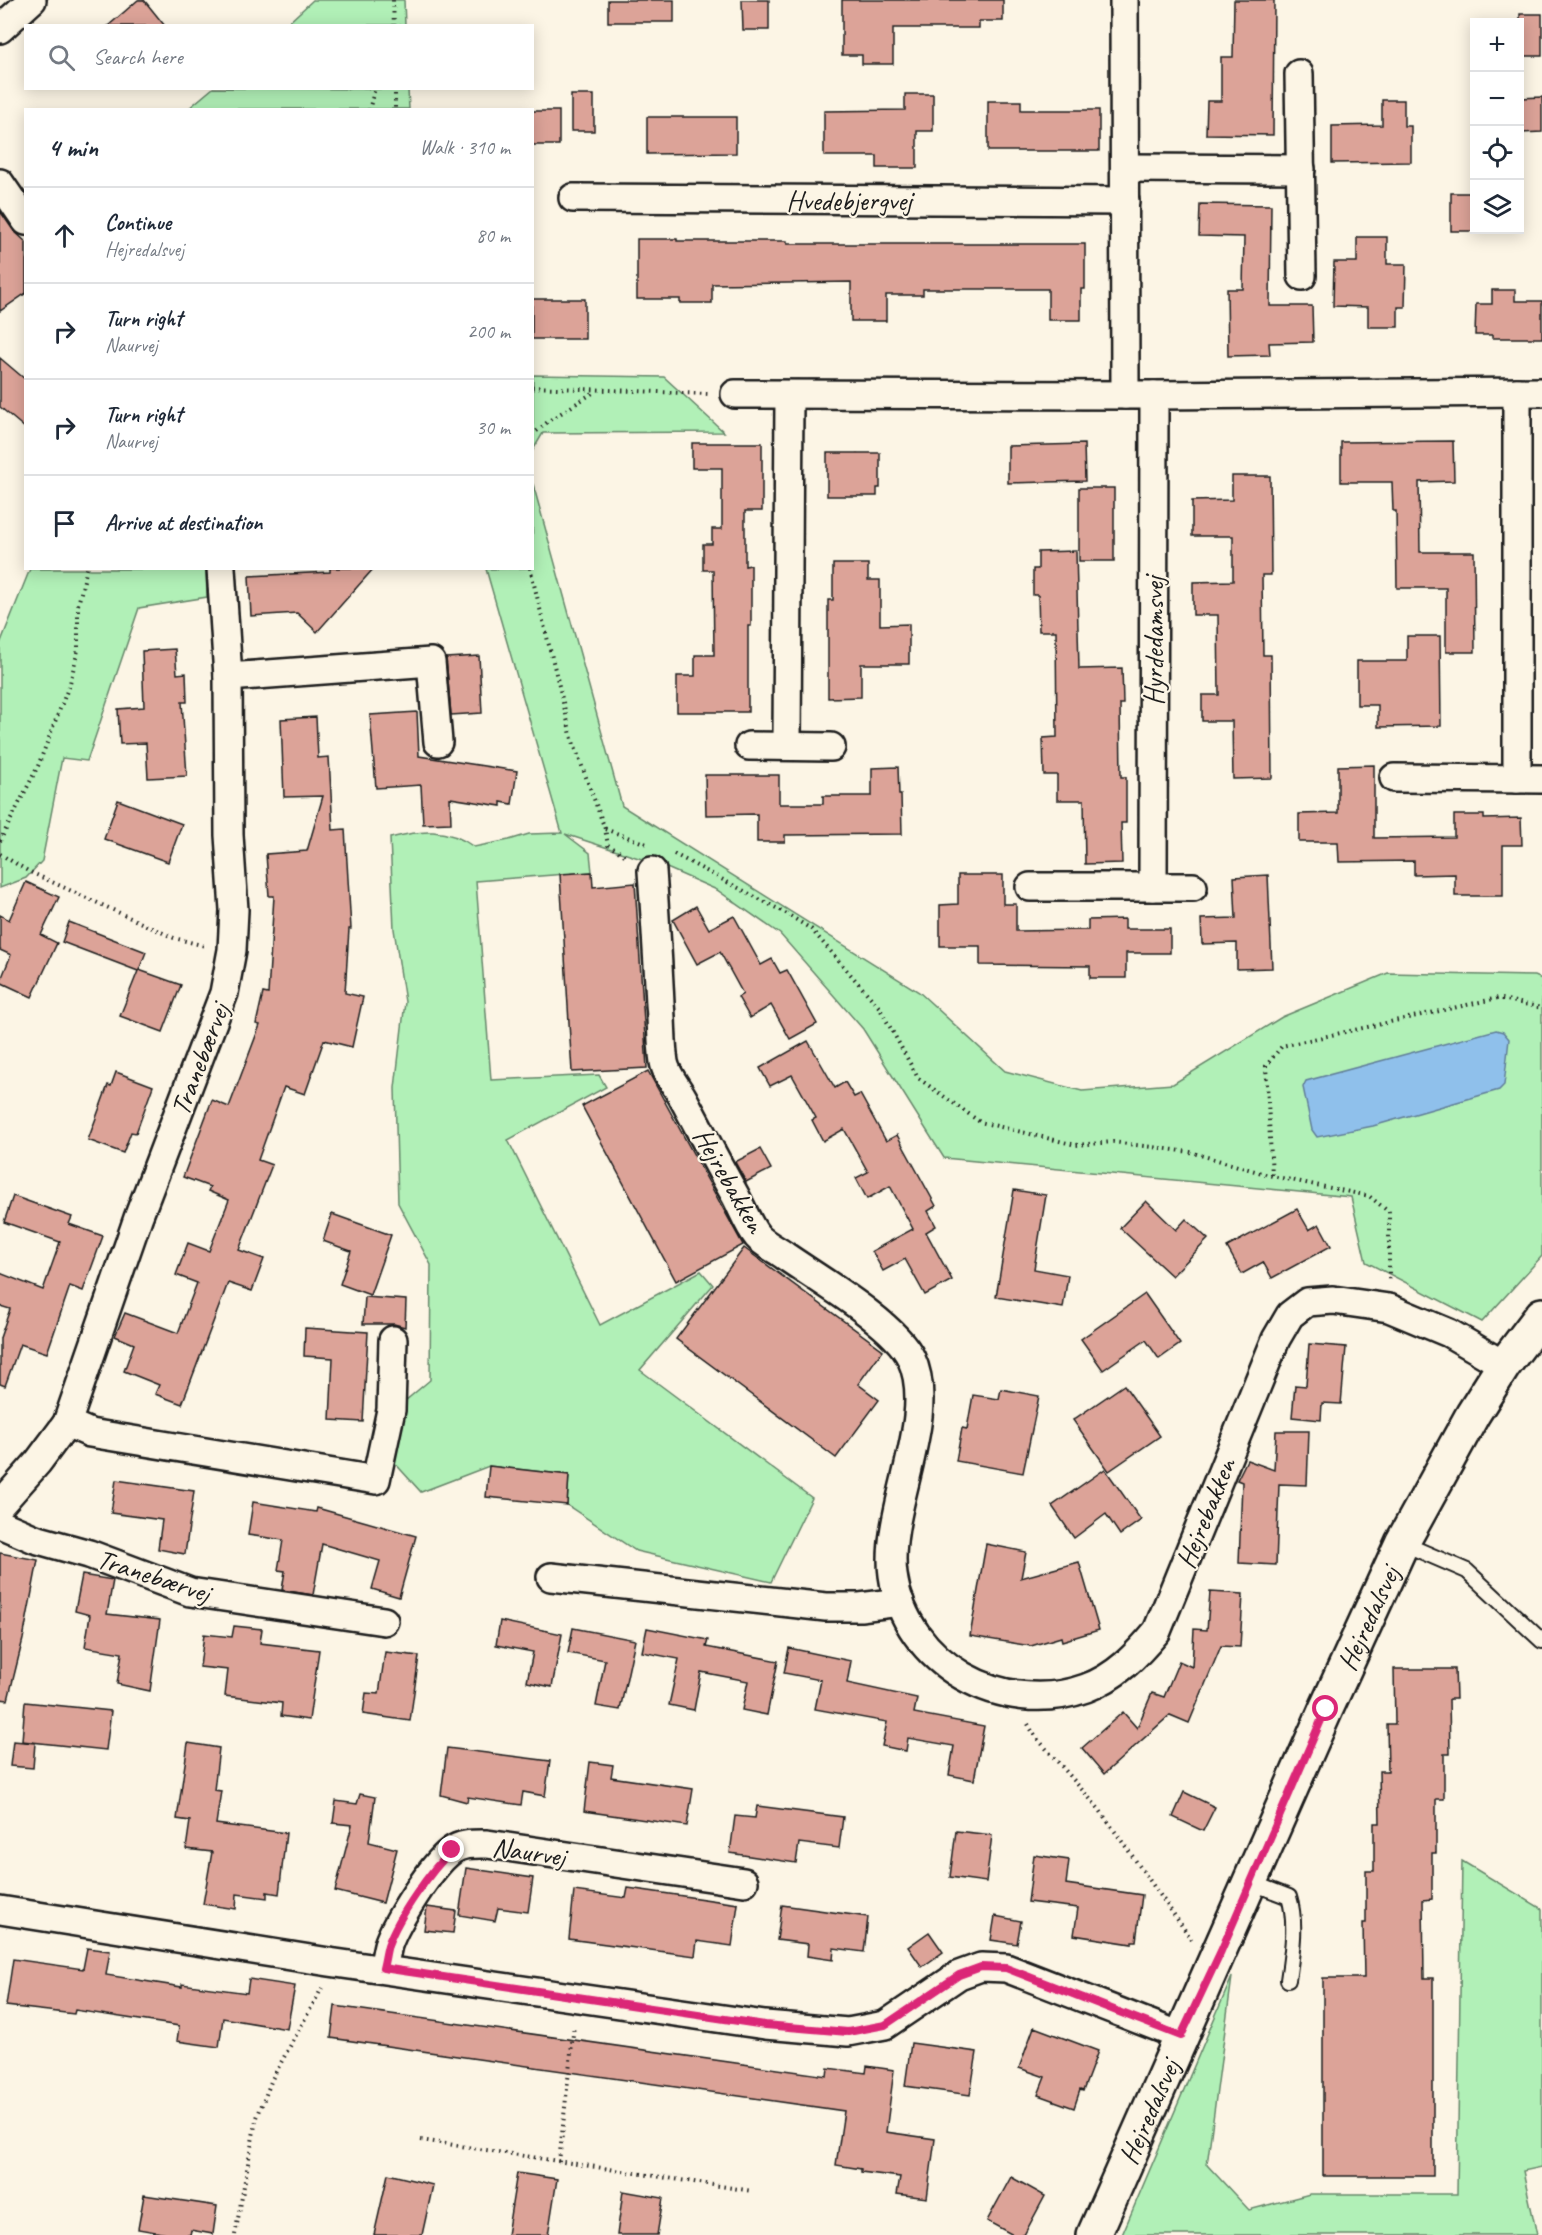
<!DOCTYPE html>
<html lang="en">
<head>
<meta charset="utf-8">
<style>
  body { margin:0; font-family:Caveat,sans-serif; background:#f6f6f7; color:#1f2937 }
  .controls { position:absolute; right:18px; top:18px; display:grid; overflow:hidden; border-radius:0px; box-shadow:0 3px 15px #0003 }
  .controls button { width:54px; height:54px; display:grid; place-items:center; padding:0; border:0; border-bottom:2px solid #e0e1e3; background:#fff; color:#1f2937; font:30px sans-serif }
  .stop { position:absolute; width:18px; height:18px; margin:-14px; border:4px solid #db2777; border-radius:50%; background:#fff }
  .stop.end { background:#db2777; border-color:#fff; box-shadow:0 2px 6px #0008 }
  .list { margin:0; padding:0; list-style:none }
  h2 { display:flex; justify-content:space-between; align-items:center; height:78px; margin:0; padding:0 24px; font-size:26px }
  h2 small { font-size:20px; font-weight:400; color:#747a83 }
  .list li { display:grid; grid-template-columns:39px 1fr auto; gap:18px; align-items:center; box-sizing:border-box; height:96px; padding:0 24px; border-top:2px solid #e0e1e3 }
  .list b { display:block; font-size:22px; white-space:nowrap }
  .list p { margin:0; font-size:20px; white-space:nowrap; color:#747a83 }
  .list em { font-size:20px; font-style:normal; color:#747a83 }
  .icon { flex:none; width:33px; height:33px; fill:none; stroke:currentColor; stroke-width:2; stroke-linecap:round; stroke-linejoin:round }
  .map { position:relative; flex:none; width:1542px; height:2235px; overflow:hidden }
  .search { position:absolute; background:#fff; box-shadow:0 3px 15px #0003; left:24px; top:24px; width:510px; height:66px; display:flex; align-items:center; gap:15px; box-sizing:border-box; padding:0 21px; border-radius:0px; color:#747a83; font-size:22px }
  .panel { position:absolute; background:#fff; box-shadow:0 3px 15px #0003; left:24px; top:108px; width:510px; height:462px; border-radius:0px }
  .map>svg:first-child { display:block }
  .green { fill:#b1f0b7; stroke:#66866a; stroke-width:1.5 }
  .water { fill:#8fc0eb; stroke:#617e98; stroke-width:1.5 }
  .building { fill:#dca398; stroke:#1c1c1c; stroke-width:1.5 }
  .lines { fill:none; stroke-linecap:round; stroke-linejoin:round }
  .service-casing { stroke:#1c1c1c; stroke-width:18 }
  .minor-casing { stroke:#1c1c1c; stroke-width:32 }
  .tertiary-casing { stroke:#1c1c1c; stroke-width:38 }
  .path { stroke:#1c1c1c; stroke-width:4; stroke-dasharray:1.5 4.5; stroke-linecap:butt }
  .service { stroke:#fcf5e5; stroke-width:14 }
  .minor { stroke:#fcf5e5; stroke-width:27 }
  .tertiary { stroke:#fcf5e5; stroke-width:33 }
  .route { stroke:#db2777; stroke-width:8 }
  .labels { text-anchor:middle; stroke-width:4.5; stroke-linejoin:round; paint-order:stroke }
  .street-label { font-size:28px; fill:#1c1c1c; stroke:#fcf5e5 }
</style>
</head>
<body>
<div class="map">
<svg width="1542" height="2235" viewBox="0 0 1542 2235">
  <rect width="100%" height="100%" fill="#fcf5e5"/>
  <filter id="ink" filterUnits="userSpaceOnUse"><feTurbulence type="fractalNoise" baseFrequency=".0167" numOctaves="2"/><feDisplacementMap in="SourceGraphic" scale="12" xChannelSelector="R" yChannelSelector="G"/><feConvolveMatrix kernelMatrix="1 2 1 2 8 2 1 2 1" color-interpolation-filters="sRGB"/></filter>
  <g filter="url(#ink)">
    <g class="green">
      <path d="M313,0H404L405,25H286Z"/>
      <path d="M213,88L408,89L409,109H188Z"/>
      <path d="M533,375L664,377L724,432L543,433L533,450Z"/>
      <path d="M533,484L622,806L919,992L1005,1071L1082,1091L1173,1084L1282,1017L1388,973L1535,976L1542,979V1256L1482,1322L1366,1262L1351,1197L944,1158L863,1029L780,934L717,890L660,865L565,834L590,853L592,872L476,881L491,1080L599,1075L606,1087L508,1140L600,1325L701,1271L713,1285L640,1370L812,1498L771,1582L636,1551L567,1505L569,1475L489,1466L421,1492L392,1460L398,1407L430,1380L431,1265L398,1203L395,1088L405,1002L394,929L390,838C420,830 447,827 474,847L509,840L529,834L562,833L486,569L532,568Z"/>
      <path d="M30,569H206L207,597L139,608L87,761L62,758L42,861L26,878L0,888V644Z"/>
      <path d="M1462,1861L1542,1909V2167L1523,2171L1537,2235H1122L1232,1977L1207,2165L1249,2210L1310,2194H1457Z"/>
    </g>
    <path class="water" d="M1496,1030L1503,1032L1509,1039L1504,1085L1499,1090L1373,1126L1317,1137L1312,1130L1303,1087L1306,1081Z"/>
    <g class="building">
      <path d="M138,0H144L165,26H108Z"/>
      <rect x="608" y="0" width="66" height="22"/>
      <path d="M742,0H769V30H743Z"/>
      <path d="M842,0H1003V21H979V28H893V64H862V55H842Z"/>
      <path d="M1234,0H1274L1273,135L1206,134L1207,101H1221V57H1233Z"/>
      <rect x="1520" y="14" width="22" height="42"/>
      <path d="M905,94H933V131H917V168H877V156H824V111L905,110Z"/>
      <rect x="571" y="95" width="23" height="36"/>
      <path d="M1542,97V132L1520,133V98Z"/>
      <path d="M1382,100H1404V126H1411V162L1332,163V126L1382,125Z"/>
      <path d="M988,101H1021V110H1099V151H988Z"/>
      <rect x="532" y="111" width="27" height="34"/>
      <path d="M647,117H736V153L647,154Z"/>
      <rect x="1451" y="193" width="23" height="38"/>
      <path d="M1200,204L1271,205L1270,306H1312L1313,342L1269,343L1270,355L1228,356L1227,289H1243L1244,237L1199,236Z"/>
      <path d="M0,211L13,230L26,242V293L0,311Z"/>
      <path d="M1357,237H1387V264H1406L1405,307H1398V327H1368V307L1333,306L1334,262H1357Z"/>
      <path d="M637,239H677V241H787V244H1085V289H1081V320H1048V289H923V295H886V321H851V282L712,284V303H680V299H637Z"/>
      <path d="M1492,290H1515V301H1542V338H1492V335H1475L1476,304H1492Z"/>
      <rect x="532" y="299" width="53" height="40"/>
      <path d="M0,358L26,380V429L0,407Z"/>
      <path d="M1453,441L1454,481L1419,482L1420,552H1474L1475,652H1446V588H1397L1396,511H1393L1392,482H1341V442Z"/>
      <path d="M692,443H762V511H745V566L751,565V626H748V712H677V676H695V655H714L713,570H703V544H712V529H722V468H692Z"/>
      <path d="M1084,444L1085,481L1008,483V446Z"/>
      <path d="M827,453H880V488H877V496H827Z"/>
      <path d="M1232,476H1270L1271,575H1262L1263,655H1271L1272,778L1233,779L1232,721H1202V695H1219L1218,615H1193V582L1233,581V536H1192V501L1232,500Z"/>
      <rect x="1079" y="488" width="35" height="73"/>
      <path d="M1076,551L1079,669L1122,668L1123,704H1120L1121,777H1126V823H1121L1122,863L1085,864L1084,800H1057V775H1044L1043,738L1057,737L1056,631H1039L1038,595H1033V569H1038V552Z"/>
      <path d="M833,564H868V580H880V625L909,624V664H861V697L828,698V600H833Z"/>
      <path d="M330,568H374L317,632L297,613L251,616L249,576L330,572Z"/>
      <path d="M1407,636H1440L1441,726L1378,727V705H1357V661H1407Z"/>
      <path d="M175,649L177,674L186,673L187,702H182L187,776L148,778L146,743L120,744L118,709L144,707L142,651Z"/>
      <path d="M479,656L482,713L451,715L446,658Z"/>
      <path d="M417,712L419,756L517,771L512,804L501,802V806L450,798L451,823L423,824L421,785L376,788L370,715Z"/>
      <path d="M316,717L318,758L329,757L333,830L345,829L351,929H349L345,993L363,997L352,1047L324,1040L305,1094L284,1087L258,1160L272,1165L239,1250L264,1259L252,1291L228,1283L182,1404L155,1394L159,1385L124,1371L134,1344L115,1336L125,1313L178,1333L197,1283L176,1275L188,1243L209,1251L229,1200L208,1191L210,1187L183,1177L212,1100L229,1107L260,1025L256,1024L263,993L268,994L274,896H269L266,854L307,851L323,796L284,797L281,719Z"/>
      <path d="M1374,765V838L1454,837V815H1484V819L1521,818L1522,845H1503V896H1455V874L1414,875V861L1339,862L1338,842H1299V814L1338,813V766Z"/>
      <path d="M898,767L899,795H901L902,834L785,835V842H757V814L706,815L705,775H779V804H823V796H872V768Z"/>
      <path d="M118,800L182,824L168,862L104,839Z"/>
      <path d="M592,872L593,887L635,883L647,1068L572,1072L560,874Z"/>
      <path d="M958,875H1003V904H1016V931L1088,930V920L1125,919V929H1170V953H1126V978H1090V966L980,965V946H940V905L958,904Z"/>
      <path d="M1268,875L1272,968L1237,969V943L1202,944L1201,919L1236,918L1234,877Z"/>
      <path d="M26,882L59,897L41,935L57,943L32,997L0,982L11,955L0,950V915L9,920Z"/>
      <path d="M696,906L709,929L734,916L761,965L772,959L780,973L787,970L817,1024L790,1039L771,1005L750,1018L738,997L743,994L720,952L697,964L673,920Z"/>
      <path d="M69,922L146,952L139,970L181,985L163,1032L120,1016L138,971L62,942Z"/>
      <path d="M808,1041L835,1088L845,1082L854,1097L860,1094L886,1141L897,1135L936,1206L928,1211L936,1226L926,1232L952,1280L925,1295L905,1259L883,1271L872,1251L913,1229L890,1186L867,1199L856,1178L868,1172L844,1129L823,1141L812,1120L816,1118L792,1075L770,1086L760,1068Z"/>
      <path d="M648,1071L743,1245L676,1281L582,1106Z"/>
      <path d="M116,1072L153,1086L136,1133L131,1132L123,1153L88,1140L108,1085L111,1086Z"/>
      <path d="M760,1149L771,1169L746,1182L735,1162Z"/>
      <path d="M1014,1190L1046,1195L1034,1269L1068,1275L1063,1308L996,1297Z"/>
      <path d="M13,1196L72,1217L69,1224L103,1236L83,1291L70,1286L47,1353L20,1344L5,1386L0,1384V1338L10,1309L0,1306V1273L43,1290L60,1242L4,1222Z"/>
      <path d="M1146,1201L1176,1230L1186,1219L1208,1239L1172,1276L1120,1228Z"/>
      <path d="M1297,1209L1309,1230L1319,1224L1331,1246L1272,1278L1263,1262L1242,1274L1227,1247Z"/>
      <path d="M332,1214L391,1235L370,1295L340,1284L351,1251L323,1241Z"/>
      <path d="M744,1248L883,1350L858,1384L879,1400L836,1458L676,1339Z"/>
      <path d="M1145,1294L1180,1344L1159,1359L1146,1340L1103,1370L1081,1339Z"/>
      <path d="M365,1297L406,1300L405,1327L394,1324H363Z"/>
      <path d="M305,1328L368,1332L363,1422L330,1420L333,1358L304,1356Z"/>
      <path d="M1309,1344L1346,1347L1341,1404L1322,1403L1321,1420L1292,1417L1295,1385L1306,1386Z"/>
      <path d="M1124,1385L1160,1436L1109,1471L1073,1420Z"/>
      <path d="M1001,1389L1039,1396L1023,1473L956,1461L962,1428L967,1429L973,1395L999,1399Z"/>
      <path d="M1276,1431H1309L1307,1485L1279,1484L1276,1565L1239,1563L1242,1482L1237,1480L1247,1460L1274,1470Z"/>
      <path d="M489,1466L569,1475L567,1505L486,1497Z"/>
      <path d="M1105,1469L1141,1520L1120,1535L1106,1514L1074,1538L1052,1506Z"/>
      <path d="M116,1480L194,1491L185,1554L158,1549L162,1520L111,1513Z"/>
      <path d="M253,1502L316,1512L317,1508L416,1536L399,1597L372,1589L380,1561L322,1544L313,1595L282,1590L285,1571L278,1570L283,1540L248,1535Z"/>
      <path d="M986,1544L1026,1552L1021,1578L1079,1562L1099,1630L1062,1641L1061,1637L1031,1646L970,1636Z"/>
      <path d="M0,1553L38,1560L23,1639L8,1700L0,1699Z"/>
      <path d="M82,1575L113,1580L107,1614L160,1620L150,1691L117,1684L122,1653L85,1647L90,1615L75,1611Z"/>
      <path d="M1210,1592L1243,1594L1240,1647L1221,1646L1189,1723L1170,1715L1104,1774L1082,1748L1123,1712L1137,1728L1152,1693L1164,1697L1179,1661L1192,1667L1194,1629L1207,1630Z"/>
      <path d="M500,1621L562,1634L552,1687L527,1682L533,1652L496,1645Z"/>
      <path d="M234,1626L262,1629L260,1643L319,1650L309,1720L281,1716L282,1703L225,1696L228,1670L200,1667L204,1634L232,1637Z"/>
      <path d="M573,1628L635,1640L620,1710L596,1706L605,1660L568,1653Z"/>
      <path d="M647,1628L708,1640L706,1647L778,1661L767,1715L742,1710L748,1681L701,1672L694,1710L669,1705L679,1659L642,1652Z"/>
      <path d="M789,1648L851,1661L847,1683L917,1698L914,1713L984,1726L974,1780L949,1775L954,1746L908,1738L906,1751L882,1746L887,1722L815,1709L821,1680L784,1673Z"/>
      <path d="M385,1652L419,1656L410,1721L363,1714L366,1693L379,1694Z"/>
      <path d="M1394,1669H1455L1456,1699H1449L1450,1754H1444V1799H1436V1853H1432V1899L1423,1900L1424,1978H1433V2176H1323V1978H1364L1363,1923H1366V1871H1374V1823H1380L1379,1771H1388L1387,1724H1395Z"/>
      <path d="M25,1702L111,1711L106,1750L22,1741Z"/>
      <path d="M13,1741L35,1743L33,1768L10,1766Z"/>
      <path d="M188,1743L219,1748L214,1790L221,1791L216,1824L286,1833L279,1894L267,1892V1898L237,1894L236,1909L203,1904L212,1852L186,1849L190,1821L177,1819Z"/>
      <path d="M447,1748L550,1761L545,1796L523,1792L521,1805L468,1797L467,1802L441,1795Z"/>
      <path d="M590,1762L613,1765L611,1777L693,1789L687,1826L584,1811Z"/>
      <path d="M1184,1792L1215,1807L1203,1831L1173,1817Z"/>
      <path d="M360,1794L375,1797L369,1842L397,1849L383,1903L335,1891L352,1825L333,1823L336,1801L357,1804Z"/>
      <path d="M757,1806L843,1817L839,1848L799,1843L796,1863L730,1853L735,1816L755,1818Z"/>
      <path d="M956,1831L992,1835L986,1882L950,1877Z"/>
      <path d="M1034,1855L1069,1860L1066,1884L1142,1895L1136,1941H1132V1944L1074,1935L1078,1908L1028,1902Z"/>
      <path d="M466,1868L533,1878L528,1912L498,1908L495,1921L459,1915Z"/>
      <path d="M628,1888L738,1904L732,1946L697,1941L695,1956L569,1939L574,1891L626,1898Z"/>
      <path d="M782,1905L868,1917L864,1952L834,1948L833,1960L807,1956L808,1944L777,1940Z"/>
      <path d="M427,1907L456,1911L453,1933L424,1930Z"/>
      <path d="M995,1916L1021,1921L1017,1944L991,1940Z"/>
      <path d="M929,1932L943,1952L922,1967L908,1947Z"/>
      <path d="M87,1948L110,1951L106,1975L182,1987V1984L247,1993L249,1979L295,1986L287,2029L223,2018L219,2047L177,2041L179,2026L75,2010L74,2014L6,2006L13,1959L83,1969Z"/>
      <path d="M335,2006L827,2076L828,2068L866,2073L867,2066L894,2070L886,2132L935,2139L927,2198L897,2194L900,2177L861,2172V2169L836,2165L844,2111L331,2038Z"/>
      <path d="M1034,2027L1098,2051L1083,2091L1080,2090L1074,2108L1038,2095L1045,2077L1019,2068Z"/>
      <path d="M911,2043L977,2052L970,2095L905,2086Z"/>
      <path d="M517,2173L557,2179L548,2235H507Z"/>
      <path d="M388,2174L433,2185L422,2235H374Z"/>
      <path d="M1011,2177L1045,2196L1024,2235H1013L987,2221Z"/>
      <path d="M623,2191L663,2198L657,2235H617Z"/>
      <path d="M144,2195L217,2206L213,2234L191,2230L190,2235H173L138,2229Z"/>
    </g>
    <g class="lines">
      <g class="service-casing">
        <g id="service">
          <path d="M1402,1543L1467,1571L1542,1641"/>
          <path d="M1250,1882L1289,1897C1297,1923 1292,1953 1288,1980"/>
        </g>
      </g>
      <g class="minor-casing">
        <g id="minor">
          <path d="M1124,0L1125,395"/>
          <path d="M0,29L32,0"/>
          <path d="M1299,74L1302,276"/>
          <path d="M1125,168L1301,169"/>
          <path d="M0,183L26,221"/>
          <path d="M573,198L1125,201"/>
          <path d="M1517,392V779"/>
          <path d="M735,394L1154,395L1542,392"/>
          <path d="M228,677L431,662L438,742"/>
          <path d="M749,746L831,747"/>
          <path d="M787,746L789,395"/>
          <path d="M1394,778L1542,779"/>
          <path d="M652,871C655,915 658,960 660,1004C662,1023 661,1043 664,1062C666,1074 677,1087 683,1098C700,1130 717,1163 735,1195C742,1208 748,1225 757,1236C764,1244 777,1250 785,1256C818,1279 895,1324 911,1358C939,1417 884,1510 893,1575C905,1664 1003,1718 1086,1688C1116,1677 1137,1655 1157,1631L1276,1339L1290,1315L1307,1302L1333,1300L1389,1308L1449,1333L1504,1365"/>
          <path d="M1030,887H1193"/>
          <path d="M1153,887L1154,395"/>
          <path d="M67,1423L90,1433L376,1480L391,1410L393,1340"/>
          <path d="M0,1505L38,1462L67,1423L138,1218L224,993L232,950L234,910L229,835L228,677L221,568"/>
          <path d="M0,1524L35,1539L89,1554L190,1592L384,1621"/>
          <path d="M551,1577L826,1607H860L900,1602"/>
          <path d="M0,1910L329,1962L765,2025L848,2032L885,2025L959,1975L981,1967L1006,1968L1181,2036"/>
          <path d="M383,1968C385,1961 386,1953 388,1945C396,1922 431,1866 451,1851C462,1843 474,1844 487,1844L744,1882"/>
        </g>
      </g>
      <g class="tertiary-casing">
        <g id="tertiary">
          <path id="s1" d="M1094,2235L1326,1709L1402,1543L1473,1414L1504,1365L1542,1315"/>
        </g>
      </g>
      <g class="path">
        <path d="M393,0L394,26"/>
        <path d="M395,88V110"/>
        <path d="M369,110L375,88"/>
        <path d="M532,387L709,394"/>
        <path d="M532,435L550,420L596,391"/>
        <path d="M530,568L572,739L605,829L608,845L628,857"/>
        <path d="M605,829L647,844"/>
        <path d="M0,841L38,766L70,683L78,650V605L87,568"/>
        <path d="M0,854L28,871L174,938L205,946"/>
        <path d="M674,854L784,912L811,929L879,1007L918,1078L980,1122L1076,1145L1113,1142L1190,1152L1272,1176L1369,1196L1389,1212V1282"/>
        <path d="M1272,1175L1266,1066L1282,1046L1498,998L1542,1008"/>
        <path d="M1028,1724L1035,1736L1099,1809L1192,1940"/>
        <path d="M421,2140L752,2191"/>
        <path d="M559,2162L574,2025"/>
        <path d="M235,2235L256,2120L272,2079L322,1988"/>
      </g>
      <use href="#service" class="service"/>
      <use href="#minor" class="minor"/>
      <use href="#tertiary" class="tertiary"/>
    </g>
  </g>
  <g class="lines" filter="url(#ink)">
    <path class="route" d="M452,1850C431,1870 398,1917 388,1945C386,1952 385,1961 383,1968L765,2025L848,2032L885,2025L959,1975L981,1967L1006,1968L1181,2036L1221,1951L1326,1709"/>
  </g>
  <g class="labels">
    <g class="street-label">
      <text x="849" y="210">Hvedebjergvej</text>
      <text transform="translate(1153 641) rotate(-90)" y="10">Hyrdedamsvej</text>
      <text transform="translate(199 1059) rotate(-69)" y="10">Tranebærvej</text>
      <text transform="translate(730 1180) rotate(60)" y="10">Hejrebakken</text>
      <text transform="translate(1205 1513) rotate(-68)" y="10">Hejrebakken</text>
      <text transform="translate(154 1575) rotate(18)" y="10">Tranebærvej</text>
      <text dy="10" stroke="none"><textPath href="#s1" startOffset="675">Hejredalsvej</textPath></text>
      <text transform="translate(529 1851) rotate(8)" y="10">Naurvej</text>
      <text dy="10" stroke="none"><textPath href="#s1" startOffset="135">Hejredalsvej</textPath></text>
    </g>
  </g>
</svg>
<div class="controls">
<button>+</button>
<button>−</button>
<button><svg class="icon" aria-label="locate" viewBox="0 0 24 24"><circle cx="12" cy="12" r="6"/><path d="M12 2v4M12 18v4M2 12h4M18 12h4"/></svg></button>
<button><svg class="icon" aria-label="layers" viewBox="0 0 24 24"><path d="M12 4l9 5-9 5-9-5zM3 14l9 5 9-5"/></svg></button>
</div>
<div class="stop" style="left:1326px;top:1709px"></div>
<div class="stop end" style="left:452px;top:1850px"></div>
<div class="search"><svg class="icon" aria-label="search" viewBox="0 0 24 24"><circle cx="10" cy="10" r="6"/><path d="M15 15l6 6"/></svg>Search here</div>
<section class="panel">
<h2>4 min<small>Walk · 310 m</small></h2>
<ul class="list">
<li><svg class="icon" aria-label="ahead" viewBox="0 0 24 24"><path d="M12 20V5M6 11l6-6 6 6"/></svg><div><b>Continue</b><p>Hejredalsvej</p></div><em>80 m</em></li>
<li><svg class="icon" aria-label="right" viewBox="0 0 24 24"><path d="M7 20v-9h11M14 6l5 5-5 5"/></svg><div><b>Turn right</b><p>Naurvej</p></div><em>200 m</em></li>
<li><svg class="icon" aria-label="right" viewBox="0 0 24 24"><path d="M7 20v-9h11M14 6l5 5-5 5"/></svg><div><b>Turn right</b><p>Naurvej</p></div><em>30 m</em></li>
<li><svg class="icon" aria-label="arrive" viewBox="0 0 24 24"><path d="M6 21V4h12l-3 4 3 4H6"/></svg><div><b>Arrive at destination</b></div></li>
</ul>
</section>
</div>
</body>
</html>
